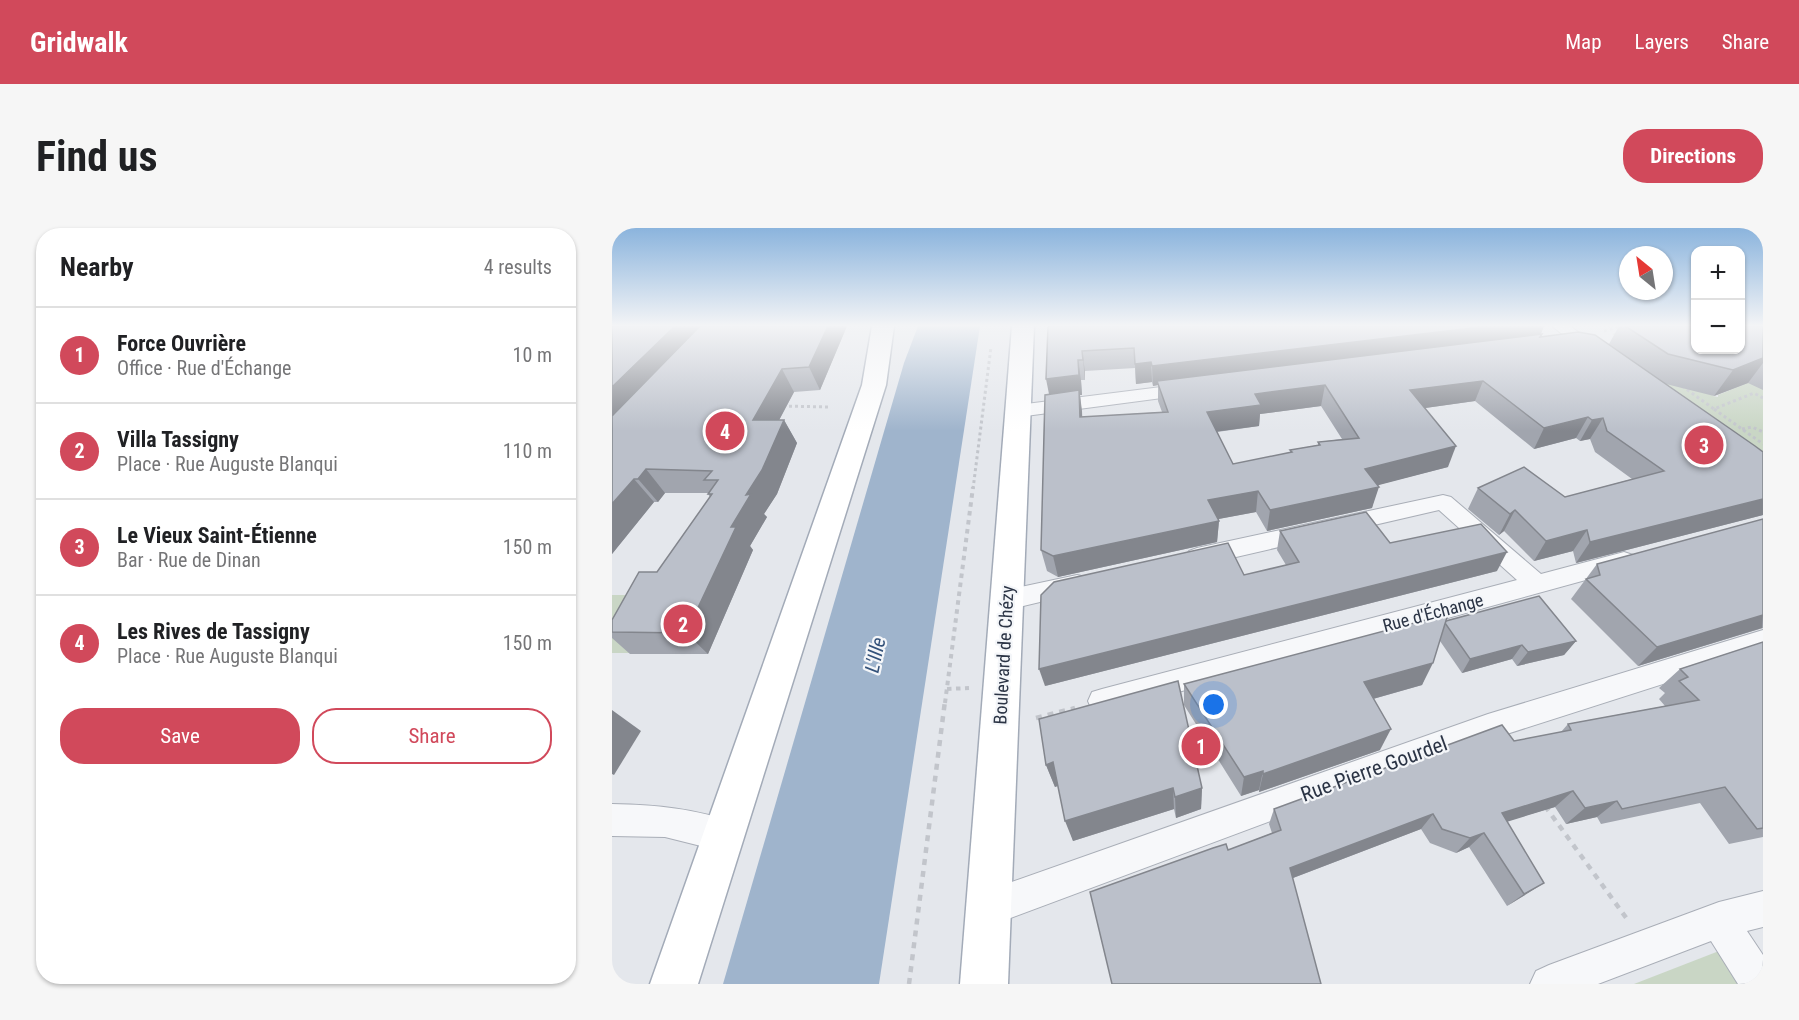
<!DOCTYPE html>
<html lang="en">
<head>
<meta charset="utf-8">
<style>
  body { margin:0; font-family:"Roboto Condensed",sans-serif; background:#f6f6f6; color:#202124 }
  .controls { position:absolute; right:18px; top:18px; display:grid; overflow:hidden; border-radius:12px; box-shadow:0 2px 4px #0004 }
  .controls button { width:54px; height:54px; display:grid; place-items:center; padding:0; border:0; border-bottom:2px solid #e0e0e0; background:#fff; color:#202124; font:30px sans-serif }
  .compass { position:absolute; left:1007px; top:18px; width:54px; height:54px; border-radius:50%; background:#fff; box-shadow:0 2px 4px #0004; rotate:330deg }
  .you { position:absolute; left:602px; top:477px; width:21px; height:21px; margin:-15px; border:4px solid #fff; border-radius:50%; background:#1a73e8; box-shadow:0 0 0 9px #1a73e833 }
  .badge { display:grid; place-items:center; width:39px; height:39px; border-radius:50%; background:#d1495b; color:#fff; font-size:20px; font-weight:700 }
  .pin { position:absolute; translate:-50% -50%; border:3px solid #fff; box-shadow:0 2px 6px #0006 }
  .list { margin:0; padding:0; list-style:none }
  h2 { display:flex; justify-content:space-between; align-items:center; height:78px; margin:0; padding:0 24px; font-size:26px }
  h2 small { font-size:20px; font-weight:400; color:#757577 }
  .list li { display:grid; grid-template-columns:39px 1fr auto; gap:18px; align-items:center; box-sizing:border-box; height:96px; padding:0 24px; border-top:2px solid #e0e0e0 }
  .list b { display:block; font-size:22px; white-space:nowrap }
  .list p { margin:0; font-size:20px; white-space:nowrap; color:#757577 }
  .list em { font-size:20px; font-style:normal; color:#757577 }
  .actions { display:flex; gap:12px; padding:18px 24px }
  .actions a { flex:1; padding:14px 0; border:2px solid #d1495b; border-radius:24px; text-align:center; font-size:21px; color:#d1495b }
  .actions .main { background:#d1495b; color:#fff }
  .map { position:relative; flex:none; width:1151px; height:756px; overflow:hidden; border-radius:24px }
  header { display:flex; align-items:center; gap:36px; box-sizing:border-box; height:84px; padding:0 30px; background:#d1495b; color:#fff }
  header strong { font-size:28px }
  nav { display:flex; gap:33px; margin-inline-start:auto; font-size:21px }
  .intro { display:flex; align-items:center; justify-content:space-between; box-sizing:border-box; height:144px; padding:0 36px }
  h1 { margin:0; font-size:42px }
  .button { padding:15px 27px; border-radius:24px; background:#d1495b; color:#fff; font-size:21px; font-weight:700 }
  main { display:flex; gap:36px; padding:0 36px }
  aside { flex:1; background:#fff; border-radius:24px; box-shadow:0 2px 4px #0004 }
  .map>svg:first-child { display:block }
  .green { fill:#c9d6c5 }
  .water { fill:#9fb4cc }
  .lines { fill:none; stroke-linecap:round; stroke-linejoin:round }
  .street-casing { stroke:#a9aeb7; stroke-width:2 }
  .primary-casing { stroke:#a3abb8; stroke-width:3 }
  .path-far2 { stroke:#c2c5cb; stroke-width:3; stroke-dasharray:3 3; stroke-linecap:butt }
  .path-far1 { stroke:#c2c5cb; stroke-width:4; stroke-dasharray:4.5 4.5; stroke-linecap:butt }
  .path { stroke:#c2c5cb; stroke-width:4.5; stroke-dasharray:6 6; stroke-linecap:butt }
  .street { fill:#f7f8fa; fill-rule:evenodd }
  .primary { fill:#fff; fill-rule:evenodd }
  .wall { fill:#a1a5ae; fill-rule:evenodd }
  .shaded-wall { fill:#83868d }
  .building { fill:#bbc0ca; stroke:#83868d; stroke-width:1.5; fill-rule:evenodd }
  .labels { text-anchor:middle; stroke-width:4.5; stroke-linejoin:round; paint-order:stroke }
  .street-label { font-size:18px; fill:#2b3445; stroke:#f4f6f9 }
  .water-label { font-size:20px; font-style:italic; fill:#34527a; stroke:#f4f6f9 }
  .near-street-label { font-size:21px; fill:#2b3445; stroke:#f4f6f9 }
</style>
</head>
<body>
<header>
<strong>Gridwalk</strong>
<nav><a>Map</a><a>Layers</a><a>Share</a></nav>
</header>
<div class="intro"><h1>Find us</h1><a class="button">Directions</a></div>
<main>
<aside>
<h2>Nearby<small>4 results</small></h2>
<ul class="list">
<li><span class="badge">1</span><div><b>Force Ouvrière</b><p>Office · Rue d'Échange</p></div><em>10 m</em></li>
<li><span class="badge">2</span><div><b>Villa Tassigny</b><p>Place · Rue Auguste Blanqui</p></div><em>110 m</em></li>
<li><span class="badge">3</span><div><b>Le Vieux Saint-Étienne</b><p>Bar · Rue de Dinan</p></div><em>150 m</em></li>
<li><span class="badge">4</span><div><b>Les Rives de Tassigny</b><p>Place · Rue Auguste Blanqui</p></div><em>150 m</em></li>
</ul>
<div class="actions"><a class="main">Save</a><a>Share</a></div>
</aside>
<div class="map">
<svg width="1151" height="756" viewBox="0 0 1151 756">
  <rect width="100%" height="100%" fill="#e4e7ec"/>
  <g class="green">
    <path d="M1028,98L1058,111L1101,168L1106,169V167L1138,154L1151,160V234L1039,152L1012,113L1000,106Z"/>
    <path d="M0,367H49L19,425H0Z"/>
    <path d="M1107,723L1129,756H1022Z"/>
  </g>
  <path class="water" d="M306,98H368L267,756H111L292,135Z"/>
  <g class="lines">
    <g class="street-casing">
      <g id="street">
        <path d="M940,98H958L994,125L985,130L979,129Z"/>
        <path d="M581,155L588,157L590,161L588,165L406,189L396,183L406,177Z"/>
        <path d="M831,267L839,269L929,346L1012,324L1021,327L1024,333L1021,339L490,485L480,482L476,473L480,464L490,461L905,352L827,282L585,338L577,335L573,329L577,323L585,320Z"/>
        <path d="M465,347L474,349L477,356L474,363L395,382L386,379L382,372L386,365L395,362Z"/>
        <path d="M1151,402V424L876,512L377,698L365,692L359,680L365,668L377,662L876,486Z"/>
        <path d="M0,576C43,577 84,580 125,596L129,608L125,620L113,624L53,609L0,608Z"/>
        <path d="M1151,663V699L1135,703L1151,727V756H1126L1099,713L986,756H918L924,743L937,737L1107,674Z"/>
      </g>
    </g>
    <g class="primary-casing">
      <g id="primary">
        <path d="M260,98H282L274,157L86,756H38L250,157Z"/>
        <path d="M400,98H422L396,756H348Z"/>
      </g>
    </g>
    <g class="path-far2">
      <path d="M992,103L1009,98"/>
      <path d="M1070,158L1102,181L1142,165L1151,170"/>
      <path d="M171,178L218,179"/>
      <path d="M1102,181L1151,216"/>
      <path d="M1130,201L1140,199L1151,204"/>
      <path d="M361,261L379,119"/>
    </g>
    <g class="path-far1">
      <path d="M335,461L357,460"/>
      <path d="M333,475L361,259"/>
    </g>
    <g class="path">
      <path d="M424,490L463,480"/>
      <path d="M933,578L1015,691"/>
      <path d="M297,756L333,473"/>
    </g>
    <use href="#street" class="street"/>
    <use href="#primary" class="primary"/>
  </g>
  <g class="wall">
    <path d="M0,98H235L208,162L182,164L167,192H172L185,215L165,266L152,286L155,289L138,318L141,322L96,426H18L0,410V392L45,344L98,269L96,266V265H53L46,274H42L0,326Z"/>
    <path d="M436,98H932L929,106L928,109L997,116L1007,98H1151V162L1136,155L1102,168L1054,156L1151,224V287L964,335L961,323L922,333L892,303L887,307L856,281L866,260L953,269L1020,251L983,224L978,211L968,213L964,210L922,221L863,173L813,180L836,239L765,257L760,280L655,303L644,284L606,291L607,293L605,314L446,349L435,343L429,322L437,166ZM523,140L524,156L540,154L541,158L546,157V173L550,184L470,189L468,167H470L469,152H473V143ZM709,178L730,211L706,214V217L678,222V225L621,236L605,204L647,198L648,186Z"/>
    <path d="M1151,291V400L1026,438L959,371L985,336Z"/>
    <path d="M668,303L778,315L885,343L433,458L632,347L674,337L665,322Z"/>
    <path d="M834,393L964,413L952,427L905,438L900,431L850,445L828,413L810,457L761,471L768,522L647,564V562L629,568L572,477V456Z"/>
    <path d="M1151,414V609L1117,616L1088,575L989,596L985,589L954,596L943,579L895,593L913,667L895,678L857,619L844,625L818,615L809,601L681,650L616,622L660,605L657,596L662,581L902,513L949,504L956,496L1053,478L1047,471L1053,465L1047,460L1068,441Z"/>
    <path d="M434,537L590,560L589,581L564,590L562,581L461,613L446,558L443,559Z"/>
  </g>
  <g class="shaded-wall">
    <path d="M63,98H98L0,201V159Z"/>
    <path d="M216,98H235L208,162L197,139Z"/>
    <path d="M877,98H932L927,110L545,153L546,157L541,158L540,138Z"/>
    <path d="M470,123L473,143V152L471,132Z"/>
    <path d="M1151,130V135L1136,155L1102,168L1121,142Z"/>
    <path d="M466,132L469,152L470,167H468L470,183L471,210L438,171L434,151Z"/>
    <path d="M539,134L540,154L524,156L523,136Z"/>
    <path d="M170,141L182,164L155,215L141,192Z"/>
    <path d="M871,153L863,173L792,183L798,162Z"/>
    <path d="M713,157L709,178L648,186L647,198L594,205L595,184L643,166Z"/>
    <path d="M976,189L964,210L922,221L932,200Z"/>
    <path d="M991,190L978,211L968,213L980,192Z"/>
    <path d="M172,192L185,215L165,266L152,286L155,289L138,318L141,322L96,426L74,405L119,299L134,267Z"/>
    <path d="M844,218L836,239L748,262L753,241Z"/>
    <path d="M34,241L53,265L46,274L26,251Z"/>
    <path d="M22,251L42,274L0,326V276Z"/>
    <path d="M767,259L760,280L655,303L658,282Z"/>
    <path d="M646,263L644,284L596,293V272Z"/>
    <path d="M1151,271V287L964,335L978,314Z"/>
    <path d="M903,282L892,303L887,307L898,286Z"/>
    <path d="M607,293L605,314L446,349L441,328Z"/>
    <path d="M975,302L961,323L922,333L934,313Z"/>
    <path d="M895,324L885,343L433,458L427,441Z"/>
    <path d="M1151,387L1150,400L1026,438L1045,419Z"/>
    <path d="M964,413L952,427L905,438L916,424Z"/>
    <path d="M910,417L900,431L850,445L858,431Z"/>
    <path d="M821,435L810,457L743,476L752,454Z"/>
    <path d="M0,482L29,503L2,547L0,546Z"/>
    <path d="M779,501L768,522L647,564L651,546Z"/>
    <path d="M441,534L450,556L443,559L434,537Z"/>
    <path d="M651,543L647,562L629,568L632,549Z"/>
    <path d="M561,560L562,581L461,613L453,593Z"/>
    <path d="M590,560L589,581L564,590L563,569Z"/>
    <path d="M961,563L943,579L875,600L890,585Z"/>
    <path d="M1005,573L985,589L954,596L973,580Z"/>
    <path d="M821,586L809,601L673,653L678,640Z"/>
    <path d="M872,605L857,619L844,625L858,610Z"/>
    <path d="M932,655L913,667L895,678L912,666Z"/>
  </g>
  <g class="building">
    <path d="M0,98H63L0,159Z"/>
    <path d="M88,98H216L197,139L170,141L141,192H172L150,242L134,267L139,266L119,299H124L74,405L0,404V392L27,344H45L100,266H96L106,252H92L100,243L34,241L26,251H22L0,276V188Z"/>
    <path d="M436,98H877L540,138L539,134L523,136L522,120L470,123L471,132H466L467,147L434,151Z"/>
    <path d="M1013,98H1083V122H1128V98H1151V130L1121,142L1056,126Z"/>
    <path d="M966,104L983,107L1143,218L1151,224V271L978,314L975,302L934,313L903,282L898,286L866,260L912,239L953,269L1052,243L995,203L991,190L980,192L976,189L932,200L871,153L798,162L844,218L753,241L767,259L658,282L646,263L596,272L607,293L441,328L429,322L433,167L467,162L468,189L556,184L545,153L930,106L928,109ZM713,157L747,210L706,214L708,217L678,222L680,224L621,236L595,184L649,177L643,166Z"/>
    <path d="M754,284L778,315L869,296L895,324L427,441L429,367L442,354L616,315L632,347L687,334L668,303Z"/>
    <path d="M1151,291V387L1045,419L974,351L988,347L985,336Z"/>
    <path d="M927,368L964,413L916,424L910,417L858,431L833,395L834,393Z"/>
    <path d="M836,386L821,435L752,454L779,501L651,546V543L632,549L572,456Z"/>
    <path d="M1151,414V600L1145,601L1113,559L1010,581L1005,573L973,580L961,563L890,585L932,655L912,666L872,605L858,610L830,601L821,586L678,640L709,756H500L478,664L601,620L614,616L616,622L669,602L662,581L890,497L902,513L959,502L956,496L1087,472L1067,453L1076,449L1068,441Z"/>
    <path d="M566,453L590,560L563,569L561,560L453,593L441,534L434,537L427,491Z"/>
  </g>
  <linearGradient id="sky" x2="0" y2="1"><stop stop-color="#8bb4dd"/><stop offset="0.48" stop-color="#f3f4f6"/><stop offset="1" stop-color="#f3f4f6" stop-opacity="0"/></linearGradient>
  <rect width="1151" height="203" fill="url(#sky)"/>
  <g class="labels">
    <g class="street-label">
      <text transform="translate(821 385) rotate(-15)" y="6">Rue d'Échange</text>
      <text transform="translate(392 427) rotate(-87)" y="6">Boulevard de Chézy</text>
    </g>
    <g class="water-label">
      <text transform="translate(263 427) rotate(-78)" y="7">L'Ille</text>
    </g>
    <g class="near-street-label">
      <text transform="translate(762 541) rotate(-20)" y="7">Rue Pierre Gourdel</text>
    </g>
  </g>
</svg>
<div class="controls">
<button>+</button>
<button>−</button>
</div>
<svg class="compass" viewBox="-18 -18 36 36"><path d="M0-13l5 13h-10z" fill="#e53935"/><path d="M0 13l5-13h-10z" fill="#757577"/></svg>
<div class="you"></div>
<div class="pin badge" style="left:589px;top:518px">1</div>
<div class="pin badge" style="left:71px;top:396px">2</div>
<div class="pin badge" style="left:1092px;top:217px">3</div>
<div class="pin badge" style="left:113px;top:203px">4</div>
</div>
</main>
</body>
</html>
